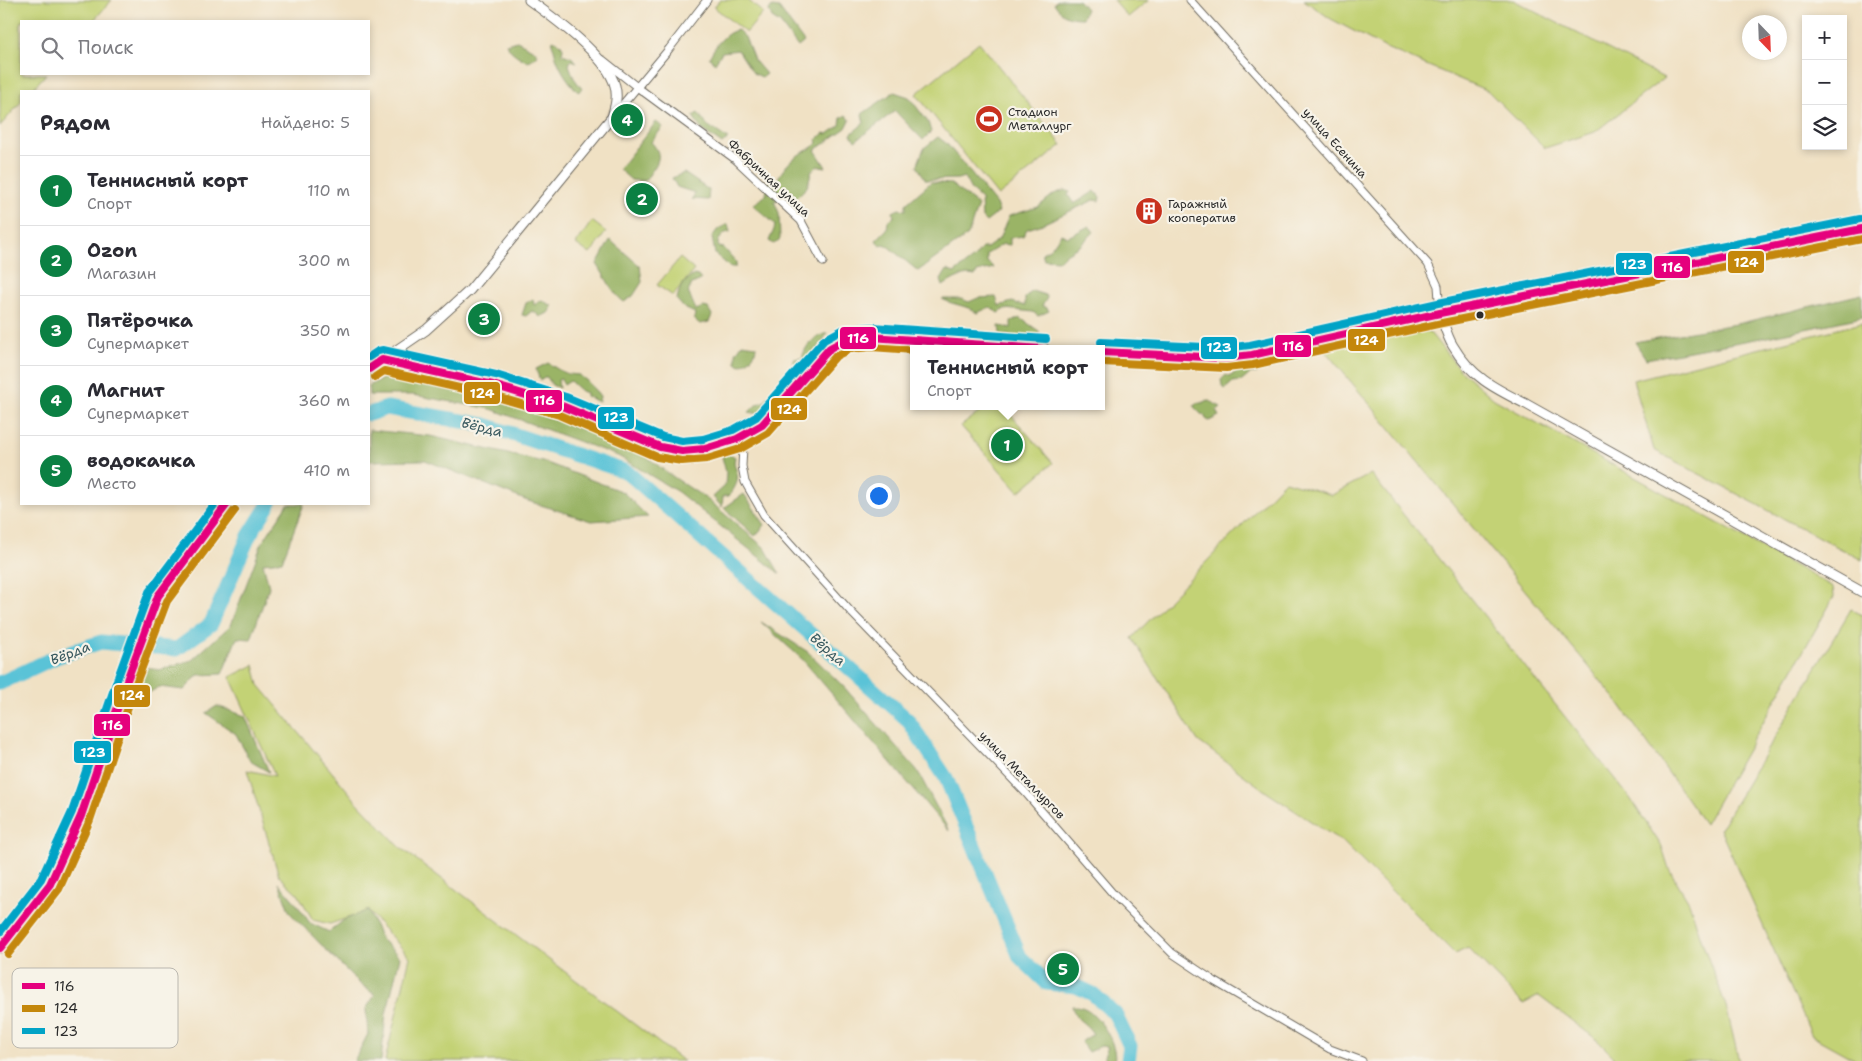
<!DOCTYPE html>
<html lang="ru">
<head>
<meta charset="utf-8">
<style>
  body { margin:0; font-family:"Shantell Sans",sans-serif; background:#f2f2f3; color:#2b2b33 }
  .controls { position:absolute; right:15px; top:15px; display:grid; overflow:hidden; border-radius:0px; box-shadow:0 2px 8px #0003 }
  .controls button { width:45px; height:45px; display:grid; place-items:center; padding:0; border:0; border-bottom:1px solid #e1e1e2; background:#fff; color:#2b2b33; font:25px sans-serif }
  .compass { position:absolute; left:1742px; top:15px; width:45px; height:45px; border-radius:50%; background:#fff; box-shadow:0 2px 8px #0003; rotate:157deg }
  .you { position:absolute; left:878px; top:495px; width:18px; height:18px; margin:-12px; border:4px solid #fff; border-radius:50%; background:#1a73e8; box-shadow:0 0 0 8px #1a73e833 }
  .badge { display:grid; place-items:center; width:32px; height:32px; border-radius:50%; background:#0b8043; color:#fff; font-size:16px; font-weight:700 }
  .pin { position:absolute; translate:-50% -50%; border:2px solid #fff; box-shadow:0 1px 5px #0006 }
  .popup { position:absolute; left:910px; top:345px; width:195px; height:65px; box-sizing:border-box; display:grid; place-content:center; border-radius:0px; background:#fff; filter:drop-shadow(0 1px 4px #0005); font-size:16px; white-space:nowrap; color:#7c7c81 }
  .popup b { font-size:19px; color:#2b2b33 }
  .popup::after { content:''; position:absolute; left:50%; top:100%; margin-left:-10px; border:10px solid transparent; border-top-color:#fff }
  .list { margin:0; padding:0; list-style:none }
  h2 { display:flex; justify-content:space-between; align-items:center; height:65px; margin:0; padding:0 20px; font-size:21px }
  h2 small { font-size:16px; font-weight:400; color:#7c7c81 }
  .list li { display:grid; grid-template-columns:32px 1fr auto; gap:15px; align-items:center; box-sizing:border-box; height:70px; padding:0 20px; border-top:1px solid #e1e1e2 }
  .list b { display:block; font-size:19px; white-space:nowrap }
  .list p { margin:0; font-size:16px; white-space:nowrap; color:#7c7c81 }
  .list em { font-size:16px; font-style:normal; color:#7c7c81 }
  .icon { flex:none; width:28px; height:28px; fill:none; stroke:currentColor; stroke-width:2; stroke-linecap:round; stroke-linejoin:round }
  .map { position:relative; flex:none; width:1862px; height:1061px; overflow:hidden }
  .search { position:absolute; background:#fff; box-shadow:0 2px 8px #0003; left:20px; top:20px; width:350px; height:55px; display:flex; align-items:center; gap:12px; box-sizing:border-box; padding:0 18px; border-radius:0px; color:#7c7c81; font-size:19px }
  .panel { position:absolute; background:#fff; box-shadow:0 2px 8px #0003; left:20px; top:90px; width:350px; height:415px; border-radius:0px }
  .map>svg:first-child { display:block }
  .green { fill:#c3d274; stroke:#777e50 }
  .forest { fill:#9ab466; stroke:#627048 }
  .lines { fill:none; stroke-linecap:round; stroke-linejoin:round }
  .river { stroke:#5ac3d7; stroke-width:15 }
  .minor-casing { stroke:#706b61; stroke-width:9 }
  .tertiary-casing { stroke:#706b61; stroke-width:11 }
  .minor { stroke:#fff; stroke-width:7 }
  .tertiary { stroke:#fff; stroke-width:9 }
  .bus-1-casing { stroke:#f7f3e8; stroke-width:11 }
  .bus-2-casing { stroke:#f7f3e8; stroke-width:11 }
  .bus-3-casing { stroke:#f7f3e8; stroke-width:11 }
  .bus-1 { stroke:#e5007d; stroke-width:8 }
  .bus-2 { stroke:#c4870b; stroke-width:8 }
  .bus-3 { stroke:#02a3c6; stroke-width:8 }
  .bus-dot { fill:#2b2b2b; stroke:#f7f3e8; stroke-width:2 }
  .labels { text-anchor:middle; stroke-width:4.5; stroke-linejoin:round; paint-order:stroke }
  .poi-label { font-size:12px; fill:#2b2b2b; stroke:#f7f3e8; text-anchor:start }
  .street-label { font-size:12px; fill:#2b2b2b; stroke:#f7f3e8 }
  .water-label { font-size:14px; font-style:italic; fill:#39595f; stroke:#f7f3e8 }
  .key { fill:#f7f3e8; stroke:#bab7af; stroke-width:1 }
  .key-label { font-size:14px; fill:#2b2b2b }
  .line-badge { stroke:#f7f3e8; stroke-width:2 }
  .badge-label { font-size:14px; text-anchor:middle; font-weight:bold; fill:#fff }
</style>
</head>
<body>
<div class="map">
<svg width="1862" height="1061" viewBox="0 0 1862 1061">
  <rect width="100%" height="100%" fill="#f7f3e8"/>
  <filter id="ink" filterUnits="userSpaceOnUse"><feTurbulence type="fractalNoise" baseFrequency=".02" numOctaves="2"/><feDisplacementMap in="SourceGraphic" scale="10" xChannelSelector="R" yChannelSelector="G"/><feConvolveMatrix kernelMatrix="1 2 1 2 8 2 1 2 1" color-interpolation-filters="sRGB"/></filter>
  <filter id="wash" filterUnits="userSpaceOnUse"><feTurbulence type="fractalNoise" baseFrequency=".0096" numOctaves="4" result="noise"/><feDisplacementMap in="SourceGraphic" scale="20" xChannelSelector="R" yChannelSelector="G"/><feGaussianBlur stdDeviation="1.12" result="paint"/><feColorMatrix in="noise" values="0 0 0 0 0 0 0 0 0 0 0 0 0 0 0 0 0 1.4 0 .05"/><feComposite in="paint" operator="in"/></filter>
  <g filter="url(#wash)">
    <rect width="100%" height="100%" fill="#f0e1c4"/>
    <g class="green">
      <path d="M0,0H112L93,21H21V74H46L31,91H21V102L0,126Z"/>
      <path d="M720,0H748L763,13L746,33L714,7Z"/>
      <path d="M1113,0H1149L1128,17Z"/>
      <path d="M1304,0H1513L1664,78L1595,132L1545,148L1488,91L1386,48L1331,19Z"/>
      <path d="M979,42L1062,145L998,196L916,94Z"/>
      <path d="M592,221L606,232L590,254L576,244Z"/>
      <path d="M680,258L694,270L673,296L657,285Z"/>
      <path d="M1862,323V560L1654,450L1633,380Z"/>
      <path d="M1418,329L1431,334L1460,370L1494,399L1833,587L1834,597L1705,824L1615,698L1322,347Z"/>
      <path d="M988,406H1003L1053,463L1019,492L961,426Z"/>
      <path d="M1371,474L1630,798L1662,847L1669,869L1689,902L1702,942L1726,1006L1739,1061H1618L1596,1039L1539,996L1523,1004L1468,948L1455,954L1344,843L1268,793L1198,741L1132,638L1285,481L1332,495Z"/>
      <path d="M1851,609L1862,615V1061H1857L1812,1036L1720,829Z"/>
      <path d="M254,665L259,685L357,802L401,848L683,1061H385L410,957L368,911L330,924L313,920L298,894L279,876L247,770L275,776L230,677Z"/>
    </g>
    <g class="forest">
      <path d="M1058,0H1078L1086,9L1082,18C1067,18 1062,15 1054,3Z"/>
      <path d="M772,7L779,8L804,42L798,47L780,23L772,18L769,11Z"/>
      <path d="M738,30L745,37L754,60L766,74L762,77L753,73L738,50L722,52L715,63L709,58C715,46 725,32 738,30Z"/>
      <path d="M553,40L560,43L563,48L562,54L571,57L577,62L571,60L569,65L574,78L582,89L578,92C570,83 562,73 558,62C555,56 555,50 552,44Z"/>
      <path d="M517,41L534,50L538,55L528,62C519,57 511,53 506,44Z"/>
      <path d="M894,92L909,97L928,122L931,132L923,140L895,111L855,141L851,134L864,123L862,114Z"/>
      <path d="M698,113L707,125L728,139L722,144L701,129L693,116Z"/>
      <path d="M846,115L850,120L846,128L815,150L826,167L818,166L812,170L807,187L795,199L784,197L774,201L779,213L780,239L774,244L769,241C771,235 775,230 775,224L753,205L766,195L768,182H776C782,170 791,158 804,152C809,149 813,147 818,143L817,139L824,133L828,134L840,125L841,118Z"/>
      <path d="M656,122L663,127L651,142C666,158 655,165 645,181L631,180L619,169Z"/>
      <path d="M938,137L947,144L996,204L999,212L986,222L982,218L981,199L971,190L964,177L958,179L926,180L917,166L924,148Z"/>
      <path d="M684,173L709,190L708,200L692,199L695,193L677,187L672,178Z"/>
      <path d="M931,182L951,184L978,205L968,235L918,271L885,244L880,246L876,240L887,229L888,221L894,217L893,212L899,209L906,210V204Z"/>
      <path d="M1065,190L1070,192L1068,195L1074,204L1095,191L1100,197L1099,201L1094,200L1040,225L1027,229L1023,236L1010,238V245L1003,244L987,254V262L994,268L977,272L975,276C964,273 953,279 943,286L941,280L947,270L954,273L974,258L982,248H987L999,239L1009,216L1038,207L1054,194Z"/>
      <path d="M728,224L730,232L725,233L718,241V247L724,248L736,262V267H730L715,254L712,237L718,229Z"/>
      <path d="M1089,226L1094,232L1081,245L1066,254L1060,260L1044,259L1042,253L1051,248L1061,234L1068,237Z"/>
      <path d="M610,240L640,266L642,282L633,296L624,302C612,293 606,277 597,264Z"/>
      <path d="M694,275L698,276L701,280L692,284L688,292L696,310L703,307L708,308L712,315L709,322L700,324L694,319L695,313L684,308L677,300C679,287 683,282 694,275Z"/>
      <path d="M1032,291L1045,295L1047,298L1042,306L1047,308L1049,311L1038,316L1033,312L1005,309L998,313L990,307L977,313C965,304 955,306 942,299H961L969,302L978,298L996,297L999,306L1012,302L1025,306V298Z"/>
      <path d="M1862,294V317L1767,337L1646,359L1635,342L1741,323Z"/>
      <path d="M533,299L534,305L542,300L552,306L550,312L540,317L536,313L532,311L526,316L522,315L526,303Z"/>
      <path d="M1020,318L1039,331V336L1027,339L1020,336L1014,340L1008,335L1003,337L1000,333L999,326L1011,328V321Z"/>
      <path d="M827,333C822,344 816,350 809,359C792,378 781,398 761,414L749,412L757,404L764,402L791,370L794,359L802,358C806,344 813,338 827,333Z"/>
      <path d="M742,344L756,346C756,355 749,362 740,365L736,362V353Z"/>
      <path d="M548,363L559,370L568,374L579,375L587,381L600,396L599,402L586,396V393L581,391L570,381L564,385L561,379L558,380L559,388L552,385L547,377H544L541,380L539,378L536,369Z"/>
      <path d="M1250,368H1263L1257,373H1251L1242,381L1233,382L1225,389L1222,385L1221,380L1226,375L1229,377L1239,370L1242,373Z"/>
      <path d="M386,377L491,398L634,447L669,474L708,500L765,548L780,574L678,492L618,456L491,409L413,395H369V386Z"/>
      <path d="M1207,400L1221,407L1216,411L1219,416L1209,421L1206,419L1204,415L1201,414L1194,407L1196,403H1202Z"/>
      <path d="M369,430L430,436L547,463L623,492L648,517L591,521L525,500L425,460L369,461Z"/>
      <path d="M728,453L735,457C733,466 735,465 737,473C739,482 734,489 729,496H723L722,507L713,497L725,486L726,472L722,457Z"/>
      <path d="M744,494L765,525L755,536L724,508Z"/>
      <path d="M288,504H304L282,561L263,563L269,587L251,639L237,638L222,674L198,675L184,690L159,687L147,694L139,686L147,667L159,670L192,660L231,625L262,543Z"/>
      <path d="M761,622L808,652L843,686L917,770L949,831L803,660Z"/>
      <path d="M217,706L245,716L269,772L250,761L236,734L206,713Z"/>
      <path d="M279,883L295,902L310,923L329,932L344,920L368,910L381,939L400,957L386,1014L381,1061H354L368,1034L366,1009L375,995L359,983L290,913Z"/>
      <path d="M1072,1006C1076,1006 1081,1006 1084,1008C1098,1013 1119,1046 1114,1061H1104V1056L1108,1047L1101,1046L1088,1052L1081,1042L1093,1034C1085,1020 1076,1023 1072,1006Z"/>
    </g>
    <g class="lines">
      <g class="river">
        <path d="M369,414L387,408L485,425L627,472L908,720L946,778L1020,957L1047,983L1076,986L1093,994L1115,1014L1130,1046L1128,1061"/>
        <path d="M0,683L56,657L101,642L177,649L211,624L249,536L269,504"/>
      </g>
    </g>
  </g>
  <g filter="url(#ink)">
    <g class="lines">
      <g class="minor-casing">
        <g id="minor">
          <path d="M1190,0L1428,264L1438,286L1440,313"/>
          <path d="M603,60L637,87L735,159L801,221L823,262"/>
          <path d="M613,116L669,49L707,0"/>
          <path d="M732,441L743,447L742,466L745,482L764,515L851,612L1025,792L1114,895L1172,953L1214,981L1330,1049L1362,1061"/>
        </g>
      </g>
      <g class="tertiary-casing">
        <g id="tertiary">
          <path d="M1440,313C1444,324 1447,337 1453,346C1471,377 1496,389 1526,404L1862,592"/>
          <path d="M1101,352L1226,358L1252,355L1440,313L1862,229"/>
          <path d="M382,360L426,330L470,290L612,117C615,107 618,97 615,86C608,57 554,18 529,0"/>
          <path d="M369,369L382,360L493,385L562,406L660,447L682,451L705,449L737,439L762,425L830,348L847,339L871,337L1045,349"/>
          <path d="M0,948L50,884L81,816L127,680L158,596L227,504"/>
        </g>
      </g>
      <use href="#minor" class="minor"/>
      <use href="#tertiary" class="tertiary"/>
      <g class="bus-1-casing">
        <g id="bus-1">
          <path d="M1101,352L1226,358L1252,355L1440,313L1862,229"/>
          <path d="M369,369L382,360L493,385L562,406L660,447L682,451L705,449L737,439L762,425L830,348L847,339L871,337L1041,349"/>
          <path d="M0,948L50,884L81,816L127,680L158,596L227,504"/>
        </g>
      </g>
      <g class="bus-2-casing">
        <g id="bus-2">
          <path d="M1101,362L1226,368L1253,365L1442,323L1862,239"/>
          <path d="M375,377L384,371L490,395L559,415L657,457L682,461L707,459L740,449L768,433L836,356L850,349L871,347L913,350"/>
          <path d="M8,954L59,889L90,820L136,683L167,601L235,510"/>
        </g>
      </g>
      <g class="bus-3-casing">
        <g id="bus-3">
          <path d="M1101,342L1226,348L1250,345L1438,303L1860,219"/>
          <path d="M369,357L378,351L383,350L496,375L566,397L663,437L682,441L703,439L733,430L756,417L824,340L844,329L872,327L1046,339"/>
          <path d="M0,932L41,879L72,812L118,677L149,592L215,504"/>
        </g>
      </g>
      <use href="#bus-1" class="bus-1"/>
      <use href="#bus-2" class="bus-2"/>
      <use href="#bus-3" class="bus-3"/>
    </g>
  </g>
  <defs>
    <g id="stadium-disc" transform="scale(1.4375)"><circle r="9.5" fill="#c8321e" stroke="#f7f3e8"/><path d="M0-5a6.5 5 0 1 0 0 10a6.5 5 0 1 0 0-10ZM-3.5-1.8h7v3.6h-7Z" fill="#fff"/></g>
    <g id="building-disc" transform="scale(1.4375)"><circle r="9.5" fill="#c8321e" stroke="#f7f3e8"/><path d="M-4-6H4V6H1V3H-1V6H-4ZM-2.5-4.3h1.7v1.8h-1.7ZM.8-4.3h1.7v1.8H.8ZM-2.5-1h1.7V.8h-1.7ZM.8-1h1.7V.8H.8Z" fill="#fff"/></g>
  </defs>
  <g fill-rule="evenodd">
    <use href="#stadium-disc" x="989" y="119"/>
    <use href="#building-disc" x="1149" y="211"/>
  </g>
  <circle class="bus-dot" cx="1480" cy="315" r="4.5"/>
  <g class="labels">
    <g class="poi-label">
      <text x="1008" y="116">Стадион<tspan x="1008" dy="14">Металлург</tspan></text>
      <text x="1168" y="208">Гаражный<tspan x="1168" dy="14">кооператив</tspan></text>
    </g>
    <g class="street-label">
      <text transform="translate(1335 143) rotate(48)" y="4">улица Есенина</text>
      <text transform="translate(769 178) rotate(43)" y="4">Фабричная улица</text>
      <text transform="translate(1022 775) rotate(46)" y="4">улица Металлургов</text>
    </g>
    <g class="water-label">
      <text transform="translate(482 427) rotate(14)" y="5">Вёрда</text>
      <text transform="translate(828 649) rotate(41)" y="5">Вёрда</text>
      <text transform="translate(70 653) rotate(-21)" y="5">Вёрда</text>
    </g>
  </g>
  <rect x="12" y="968" width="166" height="80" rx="8" class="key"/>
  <rect x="22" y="983" width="23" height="6" fill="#e5007d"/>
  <rect x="22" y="1005" width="23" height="7" fill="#c4870b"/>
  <rect x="22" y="1028" width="23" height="6" fill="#02a3c6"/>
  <g class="key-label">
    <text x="54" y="991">116</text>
    <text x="54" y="1013">124</text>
    <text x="54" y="1036">123</text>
  </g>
  <g class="line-badge">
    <rect x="1727" y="250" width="38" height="24" rx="5" fill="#c4870b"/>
    <rect x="1615" y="252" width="38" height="24" rx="5" fill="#02a3c6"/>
    <rect x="1653" y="255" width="38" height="24" rx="5" fill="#e5007d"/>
    <rect x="839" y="326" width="38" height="24" rx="5" fill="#e5007d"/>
    <rect x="1347" y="328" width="39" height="24" rx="5" fill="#c4870b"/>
    <rect x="1274" y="334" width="38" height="24" rx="5" fill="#e5007d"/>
    <rect x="1200" y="336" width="38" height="24" rx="5" fill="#02a3c6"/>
    <rect x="463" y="381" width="38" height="24" rx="5" fill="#c4870b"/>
    <rect x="525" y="389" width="38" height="24" rx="5" fill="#e5007d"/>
    <rect x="770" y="397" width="38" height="24" rx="5" fill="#c4870b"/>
    <rect x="597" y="406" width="38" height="24" rx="5" fill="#02a3c6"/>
    <rect x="113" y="684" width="38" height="24" rx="5" fill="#c4870b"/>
    <rect x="93" y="713" width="38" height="24" rx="5" fill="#e5007d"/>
    <rect x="73" y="740" width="39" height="24" rx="5" fill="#02a3c6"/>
  </g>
  <g class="badge-label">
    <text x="1746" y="267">124</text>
    <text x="1634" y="269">123</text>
    <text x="1672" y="272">116</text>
    <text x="858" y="343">116</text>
    <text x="1366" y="345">124</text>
    <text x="1293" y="351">116</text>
    <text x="1219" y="352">123</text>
    <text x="482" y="398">124</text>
    <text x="544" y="405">116</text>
    <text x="789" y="414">124</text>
    <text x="616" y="422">123</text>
    <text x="132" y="700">124</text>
    <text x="112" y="730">116</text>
    <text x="93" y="757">123</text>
  </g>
</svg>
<div class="controls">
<button>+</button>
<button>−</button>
<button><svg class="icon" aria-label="layers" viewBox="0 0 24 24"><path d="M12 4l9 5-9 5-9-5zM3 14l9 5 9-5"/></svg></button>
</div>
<svg class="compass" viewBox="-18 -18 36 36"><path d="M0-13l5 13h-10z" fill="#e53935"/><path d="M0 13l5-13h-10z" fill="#7c7c81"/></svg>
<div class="you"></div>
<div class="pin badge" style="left:1007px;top:445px">1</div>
<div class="popup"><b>Теннисный корт</b>Спорт</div>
<div class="pin badge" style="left:642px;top:199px">2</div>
<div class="pin badge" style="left:484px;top:319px">3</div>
<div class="pin badge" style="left:627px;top:120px">4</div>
<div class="pin badge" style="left:1063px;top:969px">5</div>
<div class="search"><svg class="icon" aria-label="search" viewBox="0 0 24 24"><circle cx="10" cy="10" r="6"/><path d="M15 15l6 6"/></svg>Поиск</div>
<section class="panel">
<h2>Рядом<small>Найдено: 5</small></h2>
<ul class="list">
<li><span class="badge">1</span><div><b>Теннисный корт</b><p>Спорт</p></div><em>110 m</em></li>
<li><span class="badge">2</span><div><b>Ozon</b><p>Магазин</p></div><em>300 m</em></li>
<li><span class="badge">3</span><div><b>Пятёрочка</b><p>Супермаркет</p></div><em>350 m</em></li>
<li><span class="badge">4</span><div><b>Магнит</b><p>Супермаркет</p></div><em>360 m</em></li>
<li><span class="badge">5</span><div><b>водокачка</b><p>Место</p></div><em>410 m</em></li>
</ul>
</section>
</div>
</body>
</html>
